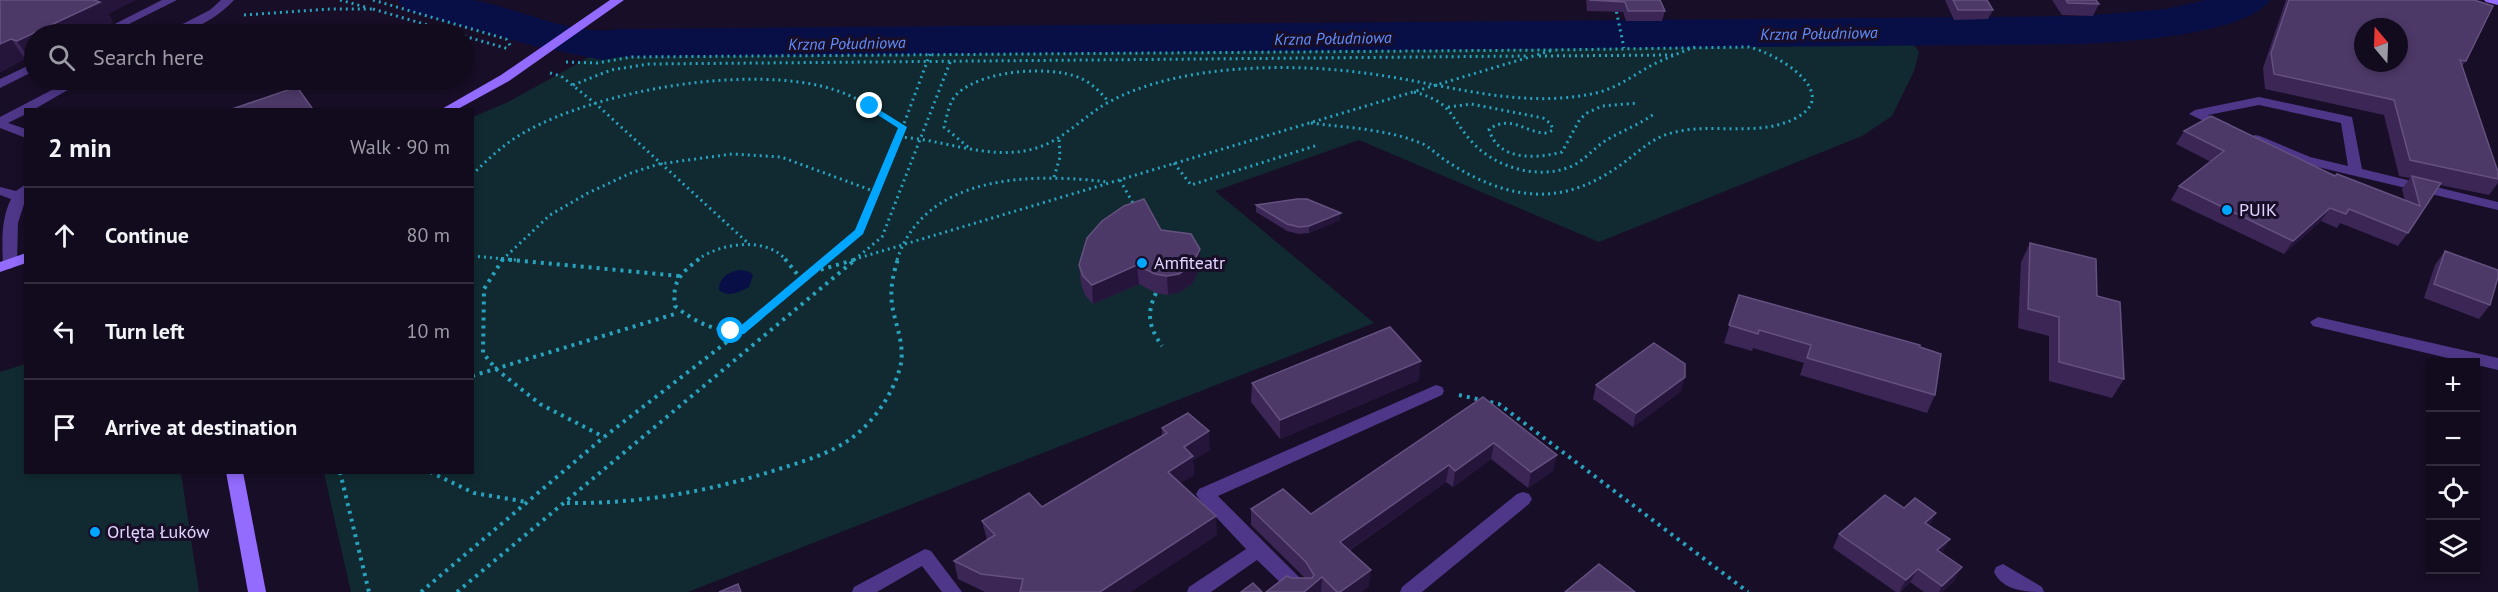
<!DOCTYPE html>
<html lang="en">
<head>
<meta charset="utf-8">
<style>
  body { margin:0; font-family:"PT Sans",sans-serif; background:#1b1326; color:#f1f3f6 }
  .controls { position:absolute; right:18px; bottom:18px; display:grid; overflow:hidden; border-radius:0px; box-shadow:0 3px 9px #0003 }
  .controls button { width:54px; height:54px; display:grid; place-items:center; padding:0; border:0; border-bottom:2px solid #312b3b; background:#120a1d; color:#f1f3f6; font:30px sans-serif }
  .compass { position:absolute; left:2354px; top:18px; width:54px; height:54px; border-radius:50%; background:#120a1d; box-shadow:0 3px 9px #0003; rotate:341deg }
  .stop { position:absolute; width:18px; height:18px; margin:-14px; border:4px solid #00a6ff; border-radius:50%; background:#fff }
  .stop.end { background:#00a6ff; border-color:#fff; box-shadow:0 2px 6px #0008 }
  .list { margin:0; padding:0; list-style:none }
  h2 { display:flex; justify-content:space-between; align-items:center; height:78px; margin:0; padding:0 24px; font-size:26px }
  h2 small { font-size:20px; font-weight:400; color:#9c9aa4 }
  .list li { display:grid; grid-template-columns:39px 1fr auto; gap:18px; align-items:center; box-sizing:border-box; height:96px; padding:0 24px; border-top:2px solid #312b3b }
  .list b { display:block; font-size:22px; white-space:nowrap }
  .list em { font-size:20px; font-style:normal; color:#9c9aa4 }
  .icon { flex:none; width:33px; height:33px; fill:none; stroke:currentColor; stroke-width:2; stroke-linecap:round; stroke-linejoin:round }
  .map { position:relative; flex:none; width:2498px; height:592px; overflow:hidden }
  .search { position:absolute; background:#120a1d; box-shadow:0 3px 9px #0003; left:24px; top:24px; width:450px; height:66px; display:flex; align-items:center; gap:15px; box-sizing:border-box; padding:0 21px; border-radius:33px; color:#9c9aa4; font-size:22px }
  .panel { position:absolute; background:#120a1d; box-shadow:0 3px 9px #0003; left:24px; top:108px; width:450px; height:366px; border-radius:0px }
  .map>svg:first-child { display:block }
  .green { fill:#112a31 }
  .water { fill:#070f46 }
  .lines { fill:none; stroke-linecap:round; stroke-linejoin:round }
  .river { fill:#070f46; fill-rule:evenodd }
  .path-far1 { stroke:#29a2be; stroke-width:3; stroke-dasharray:2 4; stroke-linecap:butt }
  .path { stroke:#29a2be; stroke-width:4; stroke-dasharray:3 5; stroke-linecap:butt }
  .lane { fill:#4e3788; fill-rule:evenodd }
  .secondary { fill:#936bff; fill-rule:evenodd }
  .wall { fill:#3b2656 }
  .shaded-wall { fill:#25153b }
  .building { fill:#4d3968; stroke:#645180; stroke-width:1.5; fill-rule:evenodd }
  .route { fill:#00a6ff }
  .poi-dot { fill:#00a6ff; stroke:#180e27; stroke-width:2 }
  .labels { text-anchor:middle; stroke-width:6; stroke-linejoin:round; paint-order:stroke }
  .far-water-label { font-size:16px; font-style:italic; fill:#628fff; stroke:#180e27 }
  .poi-label { font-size:18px; fill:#e3d4ff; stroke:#180e27; text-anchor:start }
</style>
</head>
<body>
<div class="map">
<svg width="2498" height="592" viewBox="0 0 2498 592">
  <rect width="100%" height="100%" fill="#180e27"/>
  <g class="green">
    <path d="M1910,39L1919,52L1914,71L1892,116L1862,136L1599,242L1359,140L1215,191L1374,323L688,592H351L324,473L472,472L473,117L508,102L593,55Z"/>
    <path d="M25,364L26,472L181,473L199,592H0V372Z"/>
  </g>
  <path class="water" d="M741,270L750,272L753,275L749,287C739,292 729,298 719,290C719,277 730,271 741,270Z"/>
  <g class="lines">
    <path class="river" d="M398,0C422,0 449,0 472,0C522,8 570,37 621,29L2081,16L2166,9L2206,0H2270C2246,35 2123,42 2081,44L621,57L602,60L534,46L405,10Z"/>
    <g class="path-far1">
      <path d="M340,0L365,7"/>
      <path d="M373,0L506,39L512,48"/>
      <path d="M1614,0L1624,48"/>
      <path d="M373,9L458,34"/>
      <path d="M244,15L330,9H372"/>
      <path d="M464,36L509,49"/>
      <path d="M1539,56L1674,55"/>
      <path d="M566,62L597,63L632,57L1553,50L852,260"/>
      <path d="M550,73L561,76L596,104L749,244"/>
      <path d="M437,80L449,85"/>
      <path d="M573,85L611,70L649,64L1529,56"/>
      <path d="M1414,92C1455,103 1449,118 1474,144C1498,169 1541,180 1572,166C1585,160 1594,148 1605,141C1621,131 1639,125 1654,114"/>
      <path d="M1448,107L1471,104L1543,118L1551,124L1553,130L1547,133C1524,133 1513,114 1489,129C1497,161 1536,159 1562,152L1580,119L1587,113L1602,106L1638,103"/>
      <path d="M1311,123C1348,128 1388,129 1423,144C1431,148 1437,155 1445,160C1475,180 1510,196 1547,194C1577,192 1602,179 1626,161C1639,151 1652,139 1668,134C1708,121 1755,138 1794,119C1845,94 1776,53 1749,47L1553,50"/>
      <path d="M899,137C943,139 989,161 1033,149C1060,142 1079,121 1102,106C1137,85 1178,76 1218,71C1274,65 1330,67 1385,76C1456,87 1524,109 1596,93C1617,88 1634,75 1652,65C1666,58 1680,53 1694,47"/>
      <path d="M968,147L944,127C947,116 949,101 958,93C984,70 1050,65 1080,78C1092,83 1101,93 1109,102"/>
      <path d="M1174,163L1191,185L1318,145"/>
      <path d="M472,175C488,159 505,143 525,132C599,90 753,63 835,90C860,98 881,113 903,127"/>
      <path d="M1054,177L1060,157L1059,138"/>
      <path d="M1120,180L1134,205"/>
      <path d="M472,256L516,260"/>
      <path d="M502,260L550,215L588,193L631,173L659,164L732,154L781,157L876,192"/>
      <path d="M697,260C720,243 766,236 786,260"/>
      <path d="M825,260L859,232L899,137L930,54"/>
      <path d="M854,260L882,237L951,60"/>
      <path d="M897,260C925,173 1034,173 1108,182"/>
    </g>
    <g class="path">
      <path d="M501,259L680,276"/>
      <path d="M503,259L484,289L483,353L496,369L540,404L604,437"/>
      <path d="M699,259C680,274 672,281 675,306C695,322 713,331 739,331"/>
      <path d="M785,259L802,280"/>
      <path d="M813,272L857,259"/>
      <path d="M1156,293C1146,314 1149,327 1162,346"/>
      <path d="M472,376L678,313"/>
      <path d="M1459,395L1499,404L1748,592"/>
      <path d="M340,472L369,592"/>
      <path d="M430,472L474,493L527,502"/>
      <path d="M567,503C641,504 712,491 782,468C805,461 830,453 849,440C872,424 891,397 899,371C907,347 895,326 892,304C890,288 893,274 898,259"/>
      <path d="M421,592L604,437L741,331L827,259"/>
      <path d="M457,592L856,259"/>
    </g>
    <g class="lane">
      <path d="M162,0H177L109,34H95Z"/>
      <path d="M221,0H234C219,17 186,37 163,34L210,10Z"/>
      <path d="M34,63V71L0,88V79Z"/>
      <path d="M71,80H85L33,110H26V114L8,123L26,129V138L0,128V117Z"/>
      <path d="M2259,97L2352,117L2362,169L2498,202V210L2301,163L2248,139L2255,135L2260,136L2310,157L2348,166L2341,123L2259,105L2208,115L2230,124L2231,127L2225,131L2189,114L2195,110Z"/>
      <path d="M26,184V198L18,223L17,264L10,269L3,264C2,242 1,219 11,199L0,195V187L16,191Z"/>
      <path d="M2318,317L2498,358V370L2313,326L2310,322Z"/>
      <path d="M1436,385L1442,387L1444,391L1442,395L1218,496L1309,587L1311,592H1290L1257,560L1211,592H1187L1189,587L1246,549L1199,499L1196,494L1199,489Z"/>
      <path d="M1523,492L1529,494L1532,499L1529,504L1422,592H1400L1402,587L1517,494Z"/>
      <path d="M925,549L931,551L962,592H942L922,566L877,592H852L854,587Z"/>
      <path d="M2003,564L2042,587L2044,592C2026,592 2003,591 1994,572L1996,567Z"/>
    </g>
    <g class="secondary">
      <path d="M610,0H624L509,81L456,110H440L501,75Z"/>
      <path d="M2484,0H2498V5L2486,2Z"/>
      <path d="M26,253V263L0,272V262Z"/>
      <path d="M226,472H243L266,592H248Z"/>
    </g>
  </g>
  <g class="wall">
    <path d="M0,0L108,14L113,22L88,34H34L32,62L25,59L0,72Z"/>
    <path d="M1586,0H1660L1665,11L1662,21H1626L1623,12L1587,11Z"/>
    <path d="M1945,0H1987L1993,10L1988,19L1954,20Z"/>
    <path d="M2052,0H2096L2099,4L2093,16L2062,15Z"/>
    <path d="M2286,0H2474L2466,61L2462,66L2498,172V183L2489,195L2440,185L2408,233L2398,246L2340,223L2337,228L2321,221L2284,254L2171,200L2179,186L2211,162L2176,144L2184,131L2335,176L2405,201L2402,189L2410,178L2399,176L2384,115L2265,89L2263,68Z"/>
    <path d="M412,80H430L420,84Z"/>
    <path d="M1256,205L1340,220L1309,233L1299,234L1287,231L1256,212Z"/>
    <path d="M1161,230L1200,249V268L1193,283L1180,292L1168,295L1156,293L1139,284L1093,304L1085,295L1081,284L1079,265Z"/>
    <path d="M2030,243L2097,296L2124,379L2112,398L2049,381V336L2018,328L2021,262Z"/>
    <path d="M2445,251L2490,305L2479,319L2424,298L2435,265Z"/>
    <path d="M1739,295L1920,347L1935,395L1927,413L1800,375L1804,363L1753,348L1752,351L1724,343Z"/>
    <path d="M1419,380L1280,439L1251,402L1252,383Z"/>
    <path d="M1596,385L1681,391L1633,427L1593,399Z"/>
    <path d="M1483,397L1553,471L1528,488L1491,459L1453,487L1446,482L1350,550L1369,586L1361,592H1266L1291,578H1305L1251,525V509L1311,514Z"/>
    <path d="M1162,428L1210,450L1193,460L1194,475L1180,483L1217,535L1130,592H985L958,579L954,561L987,540L982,521L1042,507L1162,436Z"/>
    <path d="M1930,525L1954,581L1942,592H1924L1910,582L1900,592H1896L1833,548L1839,534Z"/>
  </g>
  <g class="shaded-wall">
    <path d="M88,0H136L108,14L113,22L88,34H34V60L32,62L17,41Z"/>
    <path d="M11,39L25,59L0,72V44Z"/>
    <path d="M418,80H430L420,84Z"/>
    <path d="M2330,208L2321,221L2284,254L2293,241Z"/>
    <path d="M1341,213L1340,220L1309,233V226Z"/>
    <path d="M1200,249V268L1193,283L1180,292L1168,295L1167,276Z"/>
    <path d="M1137,265L1139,284L1093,304L1092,285Z"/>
    <path d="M1421,361L1419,380L1280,439V420Z"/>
    <path d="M1685,377L1681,391L1633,427L1636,413Z"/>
    <path d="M1209,431L1210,450L1193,460L1194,475L1169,490L1168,472L1184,447Z"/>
    <path d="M1494,443L1491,459L1453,487L1455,471Z"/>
    <path d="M1557,455L1553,471L1528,488L1531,472Z"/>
    <path d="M1449,465L1446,482L1339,557L1340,542Z"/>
    <path d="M1936,513L1929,527L1925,523Z"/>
    <path d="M1216,516L1217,535L1130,592H1100Z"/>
    <path d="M1950,539L1942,553L1937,550Z"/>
    <path d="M1962,567L1954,581L1942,592H1939L1942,586Z"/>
    <path d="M1918,569L1910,582L1899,592L1906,580Z"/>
    <path d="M1371,570L1369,586L1361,592H1340Z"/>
    <path d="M1322,577L1321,592H1304Z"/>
  </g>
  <g class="building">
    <path d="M0,0H94L100,2L17,41L11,39L0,44Z"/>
    <path d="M1589,0H1660L1665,11H1628L1625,2Z"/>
    <path d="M1953,0H1987L1993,10H1958Z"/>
    <path d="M2066,0H2096L2099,4L2068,3Z"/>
    <path d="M2289,0H2474L2493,6L2466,61L2460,60L2498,172V179L2410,160L2394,100L2274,74L2271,53ZM2363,27H2399V63H2363Z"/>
    <path d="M422,32L427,34H416Z"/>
    <path d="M297,87L312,108L309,110H229Z"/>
    <path d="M2211,116L2335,176L2337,174L2420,206L2412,176L2441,183L2408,233L2349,209L2346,214L2330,208L2293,241L2179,186L2224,151L2184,131Z"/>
    <path d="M1144,199L1161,230L1191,234L1200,249L1192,265L1179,274L1167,276L1155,274L1137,265L1092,285L1083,276L1079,265L1087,238L1102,221L1124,206Z"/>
    <path d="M1297,199H1307L1341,213L1309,226L1299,227L1287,224L1256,205Z"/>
    <path d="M2030,243L2096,259L2097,296L2120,302L2124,379L2059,362V317L2028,309Z"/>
    <path d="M2445,251L2498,270V277L2490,305L2434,284Z"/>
    <path d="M1739,295L1920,345V347L1941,354L1935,395L1807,358L1811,345L1759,330L1758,334L1729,325Z"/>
    <path d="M1390,327L1421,361L1280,420L1252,383Z"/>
    <path d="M1654,343L1685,364V377L1636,413L1596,385Z"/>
    <path d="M1483,397L1557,455L1531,472L1494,443L1455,471L1449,465L1340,542L1371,570L1340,592H1337L1322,577L1304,592H1266L1287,576L1291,578H1312L1314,575L1306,562L1251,509L1283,489L1311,514Z"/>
    <path d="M1188,413L1209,431L1184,447L1193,456L1168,472L1216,516L1100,592H1020L1023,579L981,574L954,561L995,535L982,521L1029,493L1042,507L1167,433L1162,428Z"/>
    <path d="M1885,495L1904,508L1915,498L1936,513L1925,523L1950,539L1937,550L1962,567L1942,586L1918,569L1906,580L1839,534Z"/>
    <path d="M1599,564L1635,592H1565Z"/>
    <path d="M1253,583L1262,592H1241Z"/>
    <path d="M738,584L741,592H719Z"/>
  </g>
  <path class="route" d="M870,104L907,127L863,234L744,334H727V329L738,328L855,230L898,128L867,108V105Z"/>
  <g class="poi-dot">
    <circle cx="2227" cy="210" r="6"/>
    <circle cx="1142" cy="263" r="6"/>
    <circle cx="95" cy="532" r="6"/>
  </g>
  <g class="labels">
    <g class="far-water-label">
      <text transform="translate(1819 33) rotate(-1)" y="6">Krzna Południowa</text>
      <text transform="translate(1333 38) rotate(-1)" y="6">Krzna Południowa</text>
      <text transform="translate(847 43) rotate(-1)" y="6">Krzna Południowa</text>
    </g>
    <g class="poi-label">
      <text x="2239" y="216">PUIK</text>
      <text x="1154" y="269">Amfiteatr</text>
      <text x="107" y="538">Orlęta Łuków</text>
    </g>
  </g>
</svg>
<div class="controls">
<button>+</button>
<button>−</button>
<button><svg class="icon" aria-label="locate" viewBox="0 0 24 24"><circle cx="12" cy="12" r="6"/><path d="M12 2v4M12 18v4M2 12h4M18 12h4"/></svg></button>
<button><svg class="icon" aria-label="layers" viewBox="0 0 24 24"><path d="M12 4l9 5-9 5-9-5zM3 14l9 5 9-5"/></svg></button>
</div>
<svg class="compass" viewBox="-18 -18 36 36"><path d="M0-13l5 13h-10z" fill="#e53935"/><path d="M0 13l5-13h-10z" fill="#9c9aa4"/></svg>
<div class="stop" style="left:731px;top:331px"></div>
<div class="stop end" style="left:870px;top:106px"></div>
<div class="search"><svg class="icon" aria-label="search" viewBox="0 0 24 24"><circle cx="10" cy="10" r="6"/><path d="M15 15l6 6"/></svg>Search here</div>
<section class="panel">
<h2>2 min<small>Walk · 90 m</small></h2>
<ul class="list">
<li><svg class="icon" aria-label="ahead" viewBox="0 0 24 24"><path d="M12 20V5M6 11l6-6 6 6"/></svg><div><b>Continue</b></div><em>80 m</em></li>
<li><svg class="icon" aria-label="left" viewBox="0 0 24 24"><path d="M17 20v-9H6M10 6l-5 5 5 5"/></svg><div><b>Turn left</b></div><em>10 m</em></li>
<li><svg class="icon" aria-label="arrive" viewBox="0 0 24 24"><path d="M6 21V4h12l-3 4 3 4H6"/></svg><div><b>Arrive at destination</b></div></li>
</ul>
</section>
</div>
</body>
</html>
